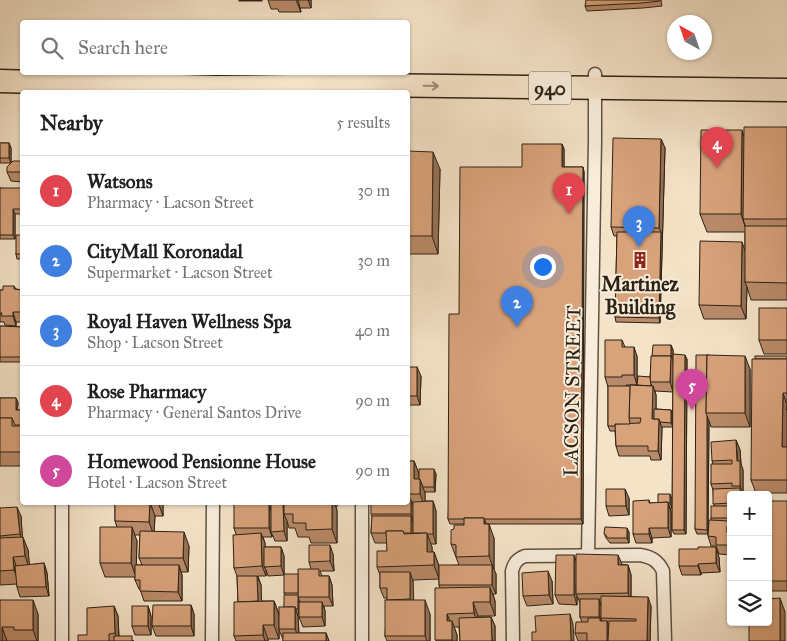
<!DOCTYPE html>
<html lang="en">
<head>
<meta charset="utf-8">
<style>
  body { margin:0; font-family:"IM FELL Great Primer",serif; background:#f6f6f6; color:#202124 }
  .controls { position:absolute; right:15px; bottom:15px; display:grid; overflow:hidden; border-radius:5px; box-shadow:0 1px 4px #0004 }
  .controls button { width:45px; height:45px; display:grid; place-items:center; padding:0; border:0; border-bottom:1px solid #e0e0e0; background:#fff; color:#202124; font:25px sans-serif }
  .compass { position:absolute; left:667px; top:15px; width:45px; height:45px; border-radius:50%; background:#fff; box-shadow:0 1px 4px #0004; rotate:320deg }
  .you { position:absolute; left:542px; top:266px; width:18px; height:18px; margin:-12px; border:4px solid #fff; border-radius:50%; background:#1a73e8; box-shadow:0 0 0 8px #1a73e833 }
  .badge { display:grid; place-items:center; width:32px; height:32px; border-radius:50%; background:#8f2418; color:#fff; font-size:16px; font-weight:700 }
  .pin { position:absolute; translate:-50% -41px; filter:drop-shadow(0 1px 2px #0008) }
  .pin::after { content:''; position:absolute; top:26px; width:18px; height:15px; background:inherit; clip-path:polygon(0 0,100% 0,50% 100%) }
  .list { margin:0; padding:0; list-style:none }
  h2 { display:flex; justify-content:space-between; align-items:center; height:65px; margin:0; padding:0 20px; font-size:21px }
  h2 small { font-size:16px; font-weight:400; color:#757577 }
  .list li { display:grid; grid-template-columns:32px 1fr auto; gap:15px; align-items:center; box-sizing:border-box; height:70px; padding:0 20px; border-top:1px solid #e0e0e0 }
  .list b { display:block; font-size:19px; white-space:nowrap }
  .list p { margin:0; font-size:16px; white-space:nowrap; color:#757577 }
  .list em { font-size:16px; font-style:normal; color:#757577 }
  .icon { flex:none; width:28px; height:28px; fill:none; stroke:currentColor; stroke-width:2; stroke-linecap:round; stroke-linejoin:round }
  .map { position:relative; flex:none; width:787px; height:641px; overflow:hidden }
  .search { position:absolute; background:#fff; box-shadow:0 1px 4px #0004; left:20px; top:20px; width:390px; height:55px; display:flex; align-items:center; gap:12px; box-sizing:border-box; padding:0 18px; border-radius:5px; color:#757577; font-size:19px }
  .panel { position:absolute; background:#fff; box-shadow:0 1px 4px #0004; left:20px; top:90px; width:390px; height:415px; border-radius:5px }
  .map>svg:first-child { display:block }
  .lines { fill:none; stroke-linecap:round; stroke-linejoin:round }
  .street-casing { stroke:#5e5242; stroke-width:15 }
  .highway-casing { stroke:#2c2215; stroke-width:25 }
  .street { stroke:#f8eddb; stroke-width:12 }
  .highway { stroke:#f5e3c8; stroke-width:22 }
  .wall { fill:#ba8b6a; stroke:#2c2215; fill-rule:evenodd }
  .shaded-wall { fill:#977156; stroke:#2c2215 }
  .building { fill:#d8a27b; stroke:#2c2215 }
  .oneway { stroke:#9b8c77 }
  .labels { text-anchor:middle; stroke-width:4; stroke-linejoin:round; paint-order:stroke }
  .shield { fill:#f8eddb; stroke:#695f50; stroke-width:1 }
  .shield-label { font-size:19px; font-weight:bold; fill:#2c2215 }
  .poi-label { font-size:20px; font-weight:bold; fill:#2c2215; stroke:#f8eddb }
  .street-label { font-size:20px; fill:#2c2215; stroke:#f8eddb }
</style>
</head>
<body>
<div class="map">
<svg width="787" height="641" viewBox="0 0 787 641">
  <rect width="100%" height="100%" fill="#f5e3c8"/>
  <filter id="stains"><feTurbulence type="fractalNoise" baseFrequency=".004" numOctaves="4"/><feColorMatrix values="0 0 0 0 .2 0 0 0 0 .09 0 0 0 0 .02 0 0 0 .5 -.17"/></filter>
  <radialGradient id="worn" r=".72"><stop offset=".6" stop-color="#630" stop-opacity="0"/><stop offset="1" stop-color="#630" stop-opacity=".3"/></radialGradient>
  <g class="lines">
    <g class="street-casing">
      <g id="street">
        <path d="M588,555L595,139V74"/>
        <path d="M62,641V502"/>
        <path d="M212,641L213,502"/>
        <path d="M362,641V502"/>
        <path d="M513,641L512,571C514,563 517,559 525,556L640,555C652,557 658,561 663,571L665,641"/>
      </g>
    </g>
    <g class="highway-casing">
      <path id="highway" d="M0,81L217,87L363,85L787,90"/>
    </g>
    <use href="#street" class="street"/>
    <use href="#highway" class="highway"/>
  </g>
  <g class="wall">
    <rect x="239" y="0" width="23" height="1"/>
    <path d="M268,0H311V8H300L301,12H279L278,9H271Z"/>
    <path d="M661,0L662,6L643,8L587,11L585,6Z"/>
    <path d="M787,127V300H751L747,287L746,319H704L699,305L745,250V232H707L700,214L744,137Z"/>
    <path d="M661,139L665,148L660,323L616,322L615,317L617,236H614L611,227Z"/>
    <path d="M0,143H9L11,148V163H0Z"/>
    <path d="M562,144L564,149V167H583L584,172L583,524H486L494,538V570L496,574V594H493L495,601V616H478V617H491L495,626V641H460L459,627H454L457,635V641H436L440,588L439,585V579L413,580V600L430,614V641H387L385,636L387,598H384L380,588V575L377,567L387,551V543H375L371,533L372,516L371,514L408,502V461H414L419,474H436L435,492H425V501H433L436,511V544H430L432,547V552H434L439,566L459,565L451,544L464,524H450L448,519L459,314L522,167Z"/>
    <path d="M408,151L440,169L438,254H408Z"/>
    <path d="M22,161V182L11,181L7,172Z"/>
    <path d="M0,188L22,190V214H15V239H0Z"/>
    <path d="M22,235V259H17L16,254Z"/>
    <path d="M14,286L16,289L22,290V322H16V326L5,325L4,322H0V290H3Z"/>
    <path d="M787,308V354H764L759,340Z"/>
    <path d="M0,326L22,327V362H0Z"/>
    <path d="M622,340L625,347L637,356V378L650,377L652,356L671,345L673,350V363L687,359L686,534H674L672,530L673,392L655,391L656,395V409L671,410L673,415V427H662L661,460H651L650,456H619L616,446L615,431H610L608,426V387L605,377ZM626,385H637L630,386H626Z"/>
    <path d="M708,355L750,369V427H711L709,421L708,525L711,520V518L714,506L713,490L711,484L713,464L712,461L736,440L740,450L741,464L743,470V495H731V555L719,554L716,546H711L708,536V534H697L695,529Z"/>
    <path d="M787,356V493H756L751,480Z"/>
    <path d="M408,367L421,376L420,405H408Z"/>
    <path d="M0,398H16L18,403L17,410H22V466H0Z"/>
    <path d="M629,498V515L609,516L606,506Z"/>
    <path d="M672,499V508H670L671,512V537L652,538V543H636L633,534L649,500L650,503H658Z"/>
    <path d="M787,501V591H768V515H770Z"/>
    <path d="M115,502H163V516H155L154,531L189,546L188,572H181L182,575V601H144L140,589H139L135,580V577H105L100,563L117,527L115,521ZM134,535H140L139,558L142,565H136L137,541Z"/>
    <path d="M238,502H274V504L283,503L284,506V502H337V507H335L337,510V543H311L309,537H298L295,528H289L287,521V541H275L272,534V537H263L265,543V547H281L284,556V575L268,576L266,570V576H258L261,585V601H274L279,614L284,607L285,595L284,593L298,574L311,569L309,562L333,554L334,571H320L322,576H329L332,585L333,606H324L325,611V626L303,627L299,617V614H297L298,616L299,633H326L329,641H283V639L279,630V639H268V641H236L234,636L238,602L237,576L234,568L236,534L234,528L238,504Z"/>
    <path d="M0,508L21,516L22,537L28,550L29,565L44,563L47,573L49,596L20,597L17,587V584L0,585Z"/>
    <path d="M629,532V543H610L606,538L604,533Z"/>
    <path d="M574,555L576,561L628,565L631,575V596L651,606L650,641H578L575,633L582,622L580,617V603L577,596V605L559,604L555,595Z"/>
    <path d="M719,557L720,572L701,573V575H682L679,566Z"/>
    <path d="M552,581L553,604L527,606L523,596Z"/>
    <path d="M0,600L38,614V641H0Z"/>
    <path d="M191,605L194,614V636H156L152,626Z"/>
    <path d="M114,606L118,616L119,636L134,641H78L87,635Z"/>
    <path d="M148,606L151,616V635H135L132,626Z"/>
  </g>
  <g class="shaded-wall">
    <path d="M296,0H298L301,12Z"/>
    <path d="M308,0H311V8Z"/>
    <path d="M742,130L748,148L743,219L747,232L741,214Z"/>
    <path d="M661,139L665,148L660,323L659,318L661,232L659,228Z"/>
    <path d="M9,143L11,148V163L9,158Z"/>
    <path d="M562,144L564,149V172L562,167Z"/>
    <path d="M433,152L440,169L438,254L432,236Z"/>
    <path d="M583,167L584,172L583,524L581,519Z"/>
    <path d="M22,188V212L21,209Z"/>
    <path d="M13,209L15,214V239L13,235Z"/>
    <path d="M742,242L747,256L745,282L747,287L746,319L741,306Z"/>
    <path d="M13,312L16,322V326L13,316Z"/>
    <path d="M671,345L673,350V361L674,365L673,392L670,382Z"/>
    <path d="M634,347L637,356V385L634,375Z"/>
    <path d="M685,355L687,359L686,534L684,530Z"/>
    <path d="M745,356L750,369V427L745,413Z"/>
    <path d="M417,367L421,376L420,405L417,396Z"/>
    <path d="M651,384L653,389V386L656,395V422L652,419Z"/>
    <path d="M783,393L787,405L786,408L787,411V461L782,447Z"/>
    <path d="M16,398L18,403L17,415L16,410Z"/>
    <path d="M671,410L673,415V427L671,423Z"/>
    <path d="M707,416L709,421L708,534L707,530Z"/>
    <path d="M659,419L662,428L661,460L658,451Z"/>
    <path d="M736,440L740,450L741,464L743,470V495L740,486Z"/>
    <path d="M414,461L419,474V493L414,479Z"/>
    <path d="M434,469L436,474L435,492L434,487Z"/>
    <path d="M420,479L425,493V508L420,494Z"/>
    <path d="M625,489L629,498V515L626,506Z"/>
    <path d="M670,494L672,499V508L670,503Z"/>
    <path d="M411,500L415,509L414,524L411,514Z"/>
    <path d="M433,501L436,511V544L433,534Z"/>
    <path d="M150,502L155,516L154,536L149,522Z"/>
    <path d="M158,502H163V516Z"/>
    <path d="M332,502H334L337,510V543L332,529Z"/>
    <path d="M668,502L671,512V537L668,528Z"/>
    <path d="M283,503L287,513L284,514L287,521V541L284,531Z"/>
    <path d="M269,504L272,513L271,532L272,537L269,528Z"/>
    <path d="M17,507L21,516L23,544L20,534Z"/>
    <path d="M411,516L414,525V534L411,533Z"/>
    <path d="M484,518L489,531V524L494,538V570L489,556L484,524Z"/>
    <path d="M727,526L730,535L727,533Z"/>
    <path d="M132,527L137,541L136,577L131,563Z"/>
    <path d="M627,528L629,532V543L627,538Z"/>
    <path d="M649,528L652,538V543L649,534Z"/>
    <path d="M184,532L189,546L188,572L183,558Z"/>
    <path d="M261,533L265,543L266,567H264L266,570V576L262,566Z"/>
    <path d="M427,533L432,547V566L427,552Z"/>
    <path d="M23,537L28,550L30,570L25,556Z"/>
    <path d="M330,545L333,554L334,571L330,561Z"/>
    <path d="M281,547L284,556V575L281,566Z"/>
    <path d="M716,547L719,557L720,572L716,563Z"/>
    <path d="M434,552L439,566V579L434,565Z"/>
    <path d="M574,555L577,564L576,594L577,596V605L574,595Z"/>
    <path d="M618,555L622,564V575L618,565Z"/>
    <path d="M13,557L18,571L19,583L14,570Z"/>
    <path d="M44,563L47,573L49,596L46,587Z"/>
    <path d="M698,564L701,573V575L698,566Z"/>
    <path d="M179,565L182,575V601L178,592Z"/>
    <path d="M492,565L496,574V594L492,585Z"/>
    <path d="M628,565L631,575V602L628,593Z"/>
    <path d="M548,571L552,581L553,604L549,595Z"/>
    <path d="M410,572L413,581L414,609L410,599Z"/>
    <path d="M257,576L261,585L262,612L258,602Z"/>
    <path d="M329,576L332,585L333,606L329,597Z"/>
    <path d="M490,587L495,601V616L490,602Z"/>
    <path d="M298,597L300,602L299,614L298,609Z"/>
    <path d="M648,597L651,606L650,641H647Z"/>
    <path d="M780,598L785,612V641H780Z"/>
    <path d="M599,599L602,609L601,618L603,630L599,617Z"/>
    <path d="M33,600L38,614V641H37L33,630Z"/>
    <path d="M425,600L430,614V641H427L425,636Z"/>
    <path d="M274,601L279,615V639L274,625Z"/>
    <path d="M322,602L325,611V626L322,617Z"/>
    <path d="M473,602L478,616L479,627L474,613Z"/>
    <path d="M191,605L194,614V636L191,626Z"/>
    <path d="M114,606L118,616L119,641L115,633Z"/>
    <path d="M148,606L151,616V635L148,626Z"/>
    <path d="M295,607L298,616L299,638L295,629Z"/>
    <path d="M447,614L452,625V621L457,635V641H452V640L447,621Z"/>
    <path d="M570,614L573,624L574,641H571Z"/>
    <path d="M491,617L495,626V641H492Z"/>
    <path d="M607,621L611,631V641H607Z"/>
    <path d="M263,625L268,639V641H265L263,635Z"/>
    <path d="M2,627L7,641H2Z"/>
    <path d="M326,633L329,641H326Z"/>
  </g>
  <g class="building">
    <path d="M586,0H660V1L642,3L585,6Z"/>
    <path d="M744,127H787V219H743Z"/>
    <path d="M701,130H742L741,214H700Z"/>
    <path d="M613,138L661,139L659,228L611,227Z"/>
    <rect x="0" y="143" width="9" height="15"/>
    <path d="M522,144H562V167H583L581,519H484V518H464V519H448L449,314H459L460,167H522Z"/>
    <path d="M408,151L433,152L432,236H408Z"/>
    <path d="M13,161H22V172H7V167Z"/>
    <path d="M0,188H22L21,209H13V235H0Z"/>
    <path d="M745,226H787V283L745,282Z"/>
    <path d="M617,232H661L659,318L615,317Z"/>
    <rect x="16" y="235" width="6" height="19"/>
    <path d="M700,241L742,242L741,306L699,305Z"/>
    <path d="M3,286H14V289L22,290V312H13V316H1L2,313H0V290H3Z"/>
    <rect x="759" y="308" width="28" height="32"/>
    <path d="M0,326L22,327V357H0Z"/>
    <path d="M605,340H622V347H634V375H622V377H605Z"/>
    <path d="M653,345H671V358V356H652Z"/>
    <path d="M673,354L685,355L684,530H672Z"/>
    <path d="M696,355H708H707L706,413L707,416V530L695,529Z"/>
    <path d="M707,355L745,356V413H706Z"/>
    <path d="M651,356H671L670,382H650Z"/>
    <rect x="755" y="356" width="32" height="3"/>
    <path d="M752,359H787V393H783L782,447H787V480H751Z"/>
    <rect x="408" y="367" width="9" height="29"/>
    <path d="M638,376L650,377L651,386L637,385Z"/>
    <path d="M630,385L653,386L652,419H659L658,451H648V446H616L615,424L640,423L641,418H629Z"/>
    <path d="M608,386H630L629,418L630,424H615V426H608Z"/>
    <path d="M0,398H16V410H22V425H15L12,418H0Z"/>
    <path d="M654,409L671,410V423L660,422L659,419H654Z"/>
    <path d="M0,418H12V426H22V452H0Z"/>
    <path d="M736,440L737,461H740V486H732V483L711,484V464H732V460L712,461L711,442Z"/>
    <path d="M408,461H414V479H420V494H408Z"/>
    <path d="M419,469H434V487H423L420,479H419Z"/>
    <path d="M740,488V495H731V503L713,504V489Z"/>
    <path d="M606,489H625L626,506H606Z"/>
    <path d="M658,494H670V503H668V502L658,503Z"/>
    <path d="M408,500H411V514H371V502H408Z"/>
    <path d="M649,500V503L668,502V528H649V534H633V501Z"/>
    <path d="M433,501V534H427V533H413V502Z"/>
    <path d="M770,501H787V581H768V515H770Z"/>
    <path d="M115,502H150L149,522L115,521Z"/>
    <path d="M284,502H332V529L306,530V523H293V514H284Z"/>
    <path d="M283,503L284,531L271,532V504Z"/>
    <rect x="234" y="504" width="35" height="24"/>
    <rect x="711" y="506" width="20" height="12"/>
    <path d="M17,507L20,534L0,536V508Z"/>
    <path d="M372,516H411V533H404L403,531H386V533H371Z"/>
    <path d="M464,518H484V524H489V556L456,557V545L451,544V530L454,529V525H464Z"/>
    <path d="M709,520L731,521V526H727V533L731,534V545H716V537L708,536Z"/>
    <path d="M100,527H132L131,563H100Z"/>
    <path d="M605,527L627,528V538H608L604,533Z"/>
    <path d="M140,531L184,532L183,558H139Z"/>
    <path d="M386,531H403L404,534L427,533V552H434V565L377,567V551H387Z"/>
    <path d="M261,533L262,566L234,568L233,535Z"/>
    <path d="M23,537L25,556L13,557L14,570L0,571V538Z"/>
    <path d="M309,545H330V561L309,562Z"/>
    <path d="M264,547H281V566L264,567Z"/>
    <path d="M698,547H716V563L698,564V566H679V549H698Z"/>
    <path d="M576,554L618,555V565H628V593L576,594Z"/>
    <path d="M556,555H574V595H555Z"/>
    <path d="M44,563L46,587H17L15,566Z"/>
    <path d="M135,565H179L178,592L140,591V580H135Z"/>
    <rect x="439" y="565" width="53" height="20"/>
    <path d="M298,569H319V576H329V597H298Z"/>
    <path d="M548,571L549,595L523,596L522,573Z"/>
    <path d="M380,572H410V599L387,600V588H380Z"/>
    <rect x="284" y="574" width="14" height="19"/>
    <path d="M237,576H257L258,601L238,602Z"/>
    <path d="M490,587V602H473L474,613L447,614V621H452V640H435V588Z"/>
    <path d="M284,595H298V609H296L295,607H284Z"/>
    <path d="M601,596L648,597L647,641H608L609,621H636V619L601,618Z"/>
    <path d="M780,598V641H749V622H768V599Z"/>
    <rect x="580" y="599" width="19" height="18"/>
    <path d="M0,600H33V630H14V627H2V641H0Z"/>
    <rect x="385" y="600" width="40" height="36"/>
    <path d="M274,601V625H263V635L234,636V602Z"/>
    <rect x="299" y="602" width="23" height="15"/>
    <path d="M153,605H191V626H152Z"/>
    <path d="M114,606L115,633L109,634V641H78V635H87V608Z"/>
    <rect x="132" y="606" width="16" height="20"/>
    <rect x="279" y="607" width="16" height="22"/>
    <path d="M570,614L571,641H532V632H536L535,616Z"/>
    <path d="M491,617L492,641H460L459,618Z"/>
    <path d="M588,618H600V621H607V641H587V633H575L576,622H588Z"/>
    <rect x="283" y="633" width="43" height="8"/>
    <rect x="114" y="636" width="18" height="5"/>
  </g>
  <defs><path id="oneway-shaft" d="M-6 0H5M1.5-3L5.5 0L1.5 3" fill="none" stroke-width="1.6" stroke-linecap="round" stroke-linejoin="round" transform="scale(1.25)"/></defs>
  <use class="oneway" href="#oneway-shaft" transform="translate(431 86) rotate(1)"/>
  <defs>
    <g id="building-bare" transform="scale(1.35)"><path d="M-4-6H4V6H1V3H-1V6H-4ZM-2.5-4.3h1.7v1.8h-1.7ZM.8-4.3h1.7v1.8H.8ZM-2.5-1h1.7V.8h-1.7ZM.8-1h1.7V.8H.8Z" fill="#8f2418" stroke="#f8eddb" stroke-width="2.5" paint-order="stroke"/></g>
  </defs>
  <g fill-rule="evenodd">
    <use href="#building-bare" x="640" y="260"/>
  </g>
  <g class="labels">
    <rect class="shield" x="529" y="71.5" width="42" height="33" rx="4"/>
    <g class="shield-label">
      <text x="550" y="95">940</text>
    </g>
    <g class="poi-label">
      <text x="640" y="291">Martinez<tspan x="640" dy="23">Building</tspan></text>
    </g>
    <g class="street-label">
      <text transform="translate(572 391) rotate(-89)" y="7">LACSON STREET</text>
    </g>
  </g>
  <rect width="100%" height="100%" filter="url(#stains)"/>
  <rect width="100%" height="100%" fill="url(#worn)"/>
</svg>
<div class="controls">
<button>+</button>
<button>−</button>
<button><svg class="icon" aria-label="layers" viewBox="0 0 24 24"><path d="M12 4l9 5-9 5-9-5zM3 14l9 5 9-5"/></svg></button>
</div>
<svg class="compass" viewBox="-18 -18 36 36"><path d="M0-13l5 13h-10z" fill="#e53935"/><path d="M0 13l5-13h-10z" fill="#757577"/></svg>
<div class="you"></div>
<div class="pin badge" style="left:569px;top:214px;background:#e0444e">1</div>
<div class="pin badge" style="left:517px;top:327px;background:#3f7fe0">2</div>
<div class="pin badge" style="left:639px;top:247px;background:#3f7fe0">3</div>
<div class="pin badge" style="left:717px;top:168px;background:#e0444e">4</div>
<div class="pin badge" style="left:692px;top:410px;background:#d1479c">5</div>
<div class="search"><svg class="icon" aria-label="search" viewBox="0 0 24 24"><circle cx="10" cy="10" r="6"/><path d="M15 15l6 6"/></svg>Search here</div>
<section class="panel">
<h2>Nearby<small>5 results</small></h2>
<ul class="list">
<li><span class="badge" style="background:#e0444e">1</span><div><b>Watsons</b><p>Pharmacy · Lacson Street</p></div><em>30 m</em></li>
<li><span class="badge" style="background:#3f7fe0">2</span><div><b>CityMall Koronadal</b><p>Supermarket · Lacson Street</p></div><em>30 m</em></li>
<li><span class="badge" style="background:#3f7fe0">3</span><div><b>Royal Haven Wellness Spa</b><p>Shop · Lacson Street</p></div><em>40 m</em></li>
<li><span class="badge" style="background:#e0444e">4</span><div><b>Rose Pharmacy</b><p>Pharmacy · General Santos Drive</p></div><em>90 m</em></li>
<li><span class="badge" style="background:#d1479c">5</span><div><b>Homewood Pensionne House</b><p>Hotel · Lacson Street</p></div><em>90 m</em></li>
</ul>
</section>
</div>
</body>
</html>
